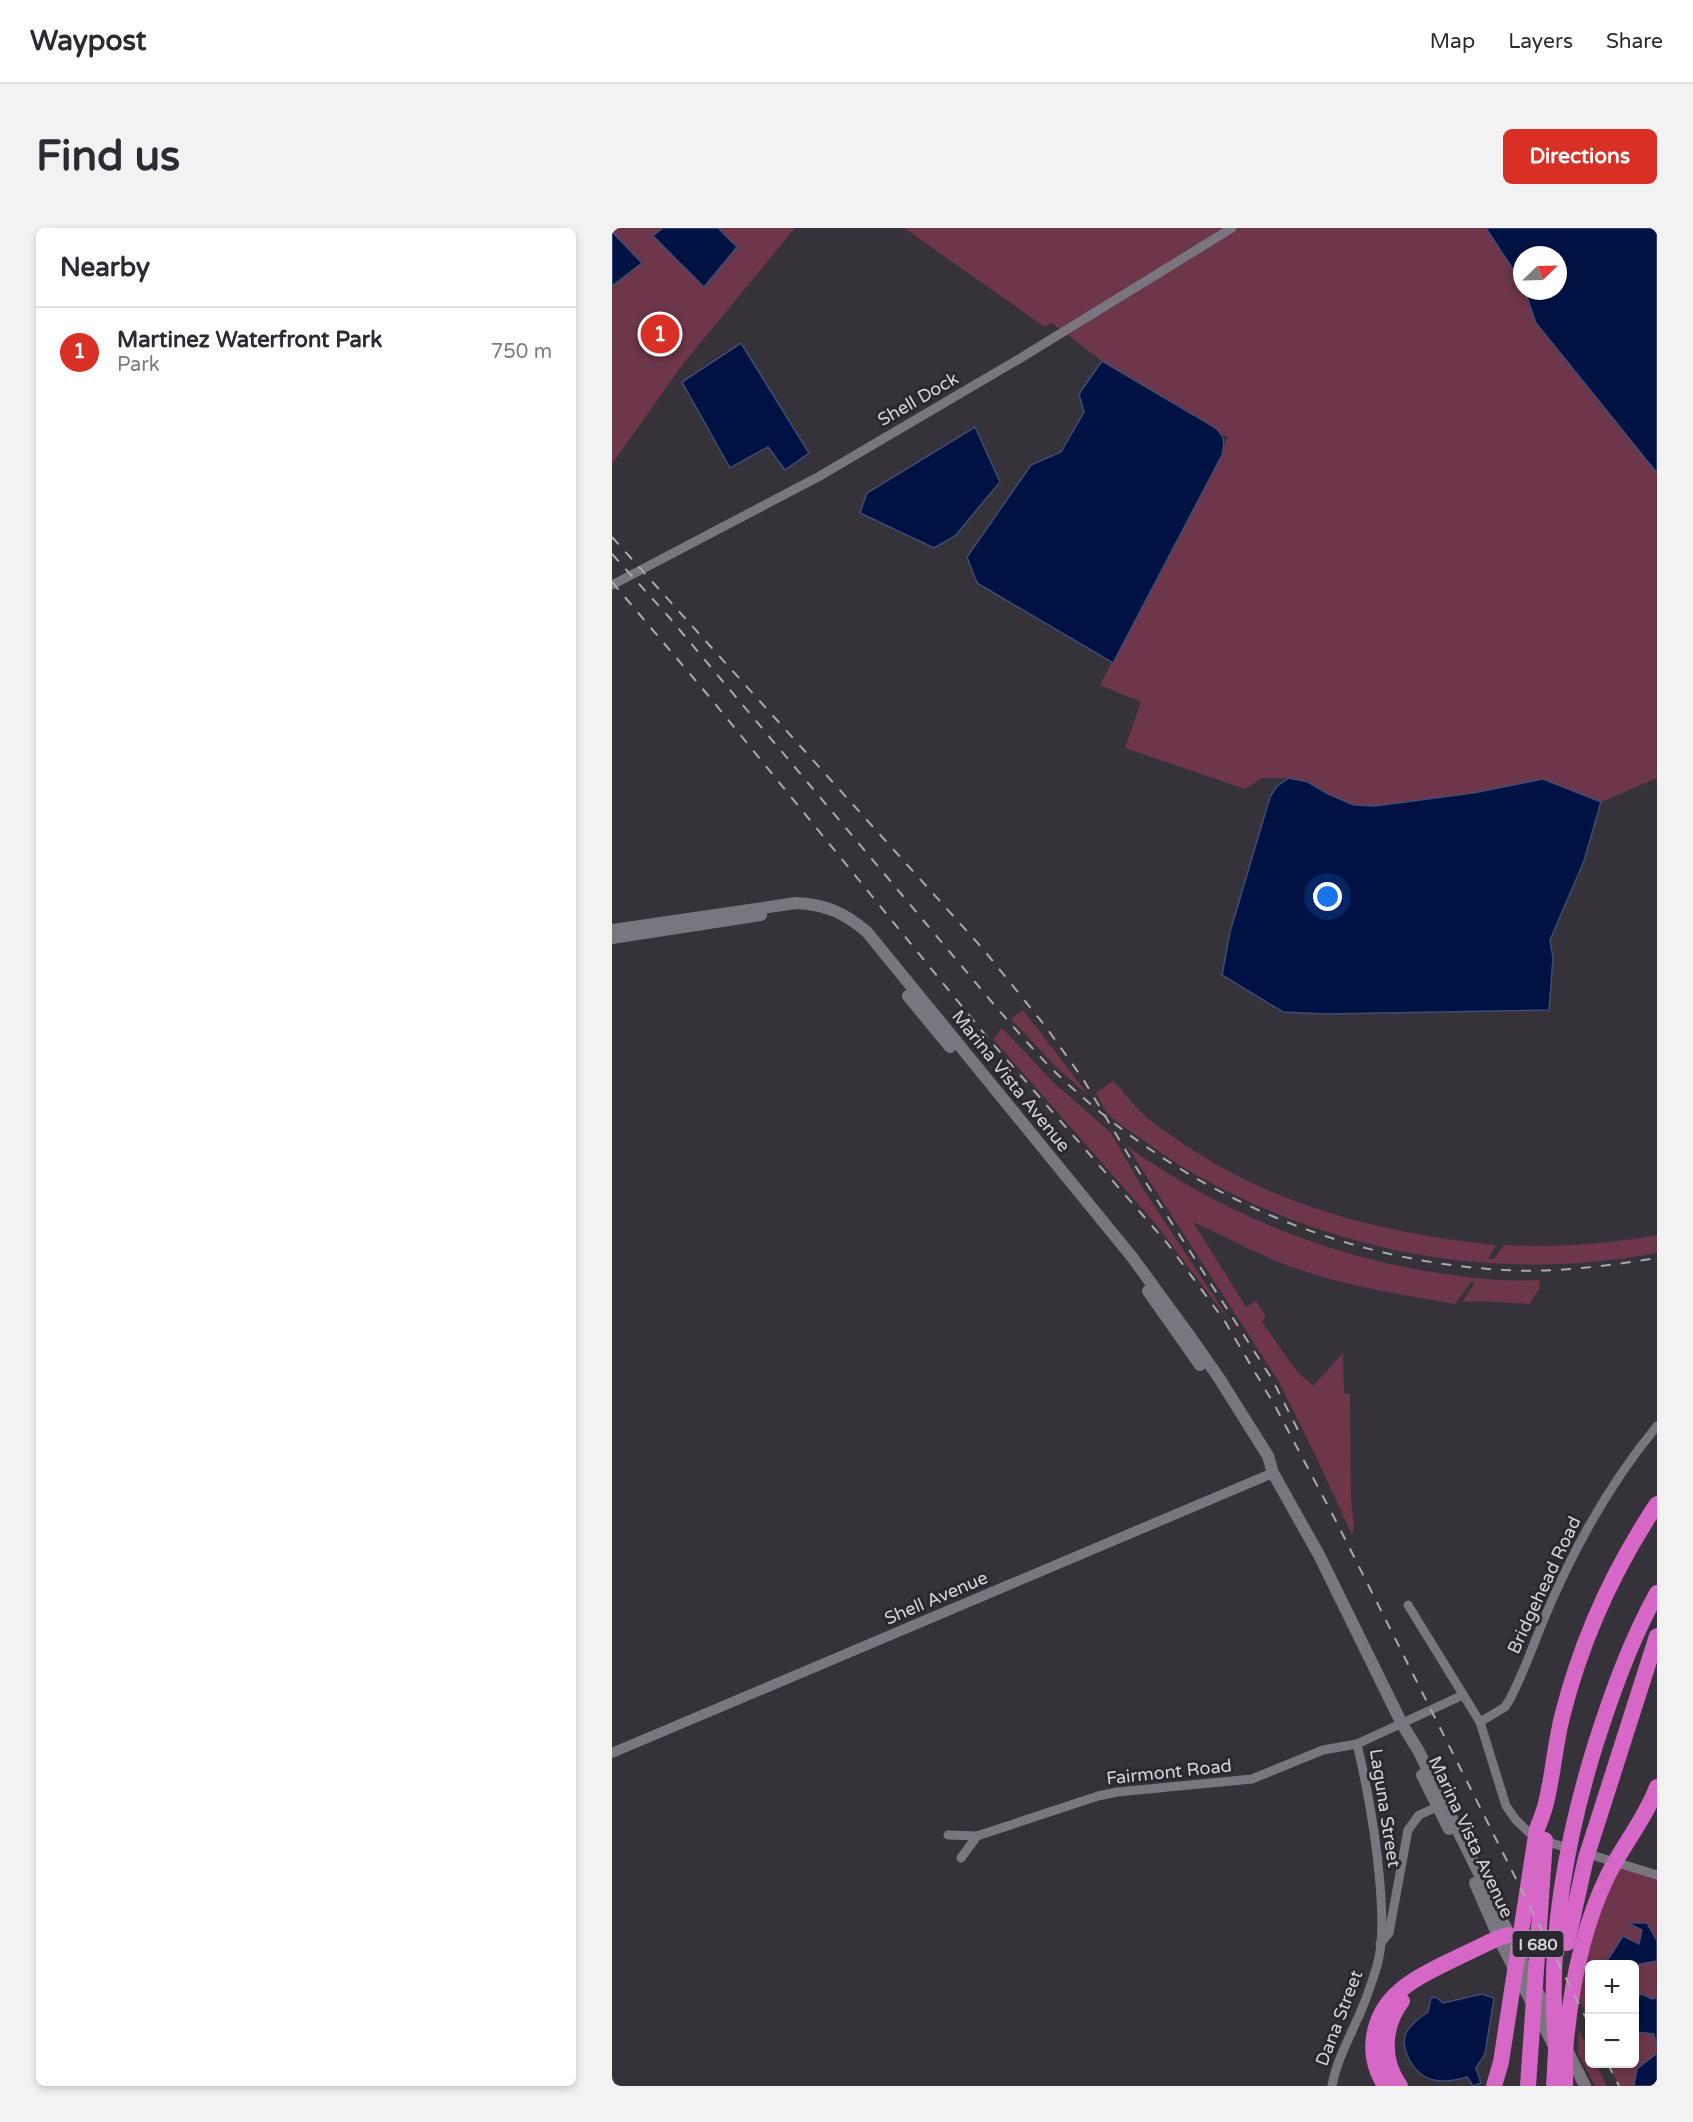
<!DOCTYPE html>
<html lang="en">
<head>
<meta charset="utf-8">
<style>
  body { margin:0; font-family:"Varela Round",sans-serif; background:#f2f2f3; color:#2b2b33 }
  .controls { position:absolute; right:18px; bottom:18px; display:grid; overflow:hidden; border-radius:9px; box-shadow:0 3px 9px #0003 }
  .controls button { width:54px; height:54px; display:grid; place-items:center; padding:0; border:0; border-bottom:2px solid #e1e1e2; background:#fff; color:#2b2b33; font:30px sans-serif }
  .compass { position:absolute; left:901px; top:18px; width:54px; height:54px; border-radius:50%; background:#fff; box-shadow:0 3px 9px #0003; rotate:67deg }
  .you { position:absolute; left:716px; top:669px; width:21px; height:21px; margin:-15px; border:4px solid #fff; border-radius:50%; background:#1a73e8; box-shadow:0 0 0 9px #1a73e833 }
  .badge { display:grid; place-items:center; width:39px; height:39px; border-radius:50%; background:#d93025; color:#fff; font-size:20px; font-weight:700 }
  .pin { position:absolute; translate:-50% -50%; border:3px solid #fff; box-shadow:0 2px 6px #0006 }
  .list { margin:0; padding:0; list-style:none }
  h2 { display:flex; justify-content:space-between; align-items:center; height:78px; margin:0; padding:0 24px; font-size:26px }
  h2 small { font-size:20px; font-weight:400; color:#7c7c81 }
  .list li { display:grid; grid-template-columns:39px 1fr auto; gap:18px; align-items:center; box-sizing:border-box; height:90px; padding:0 24px; border-top:2px solid #e1e1e2 }
  .list b { display:block; font-size:22px; white-space:nowrap }
  .list p { margin:0; font-size:20px; white-space:nowrap; color:#7c7c81 }
  .list em { font-size:20px; font-style:normal; color:#7c7c81 }
  .map { position:relative; flex:none; width:1045px; height:1858px; overflow:hidden; border-radius:9px }
  header { display:flex; align-items:center; gap:36px; box-sizing:border-box; height:84px; padding:0 30px; background:#fff; border-bottom:2px solid #e1e1e2 }
  header strong { font-size:28px }
  nav { display:flex; gap:33px; margin-inline-start:auto; font-size:21px }
  .intro { display:flex; align-items:center; justify-content:space-between; box-sizing:border-box; height:144px; padding:0 36px }
  h1 { margin:0; font-size:42px }
  .button { padding:15px 27px; border-radius:9px; background:#d93025; color:#fff; font-size:21px; font-weight:700 }
  main { display:flex; gap:36px; padding:0 36px }
  aside { flex:1; background:#fff; border-radius:9px; box-shadow:0 3px 9px #0003 }
  .map>svg:first-child { display:block }
  .green { fill:#6d364a }
  .water { fill:#001244; stroke:#404c71; stroke-width:1.5 }
  .lines { fill:none; stroke-linecap:round; stroke-linejoin:round }
  .minor { stroke:#7a767f; stroke-width:9 }
  .tertiary { stroke:#7a767f; stroke-width:10 }
  .secondary { stroke:#7a767f; stroke-width:12 }
  .motorway { stroke:#d667c6; stroke-width:16 }
  .rail { stroke:#aaa8ad; stroke-width:2; stroke-dasharray:10 10; stroke-linecap:butt }
  .labels { text-anchor:middle; stroke-width:6; stroke-linejoin:round; paint-order:stroke }
  .shield { fill:#2c2830; stroke:#a3a0a6; stroke-width:1.5 }
  .shield-label { font-size:16px; font-weight:bold; fill:#d6d4d9 }
  .street-label { font-size:18px; fill:#d6d4d9; stroke:#2c2830 }
</style>
</head>
<body>
<header>
<strong>Waypost</strong>
<nav><a>Map</a><a>Layers</a><a>Share</a></nav>
</header>
<div class="intro"><h1>Find us</h1><a class="button">Directions</a></div>
<main>
<aside>
<h2>Nearby<small></small></h2>
<ul class="list">
<li><span class="badge">1</span><div><b>Martinez Waterfront Park</b><p>Park</p></div><em>750 m</em></li>
</ul>
</aside>
<div class="map">
<svg width="1045" height="1858" viewBox="0 0 1045 1858">
  <rect width="100%" height="100%" fill="#36323a"/>
  <g class="green">
    <path d="M0,0H183L71,136L0,236Z"/>
    <path d="M292,0H874L910,55V63H913L924,95L1045,245V550L989,574L931,551L861,565L763,578L742,577L716,566L696,554L677,550H650L633,561L513,520L529,474L488,457L616,210L490,133L440,95L433,99Z"/>
    <path d="M411,782L477,868L444,839L399,791Z"/>
    <path d="M390,800L441,854L499,905L533,964L622,1099L543,995L381,811Z"/>
    <path d="M501,853C512,864 521,877 532,887C544,899 560,907 573,917C665,979 774,1006 884,1017L876,1031H882L892,1017C943,1020 994,1016 1045,1007V1025C884,1055 727,1026 584,947C563,935 543,921 524,907C515,901 505,895 498,888C492,882 488,872 484,865Z"/>
    <path d="M515,918C604,982 706,1024 814,1043C851,1049 890,1054 927,1052L928,1059L918,1076L867,1073L850,1074L863,1055L859,1054L843,1076C787,1066 731,1058 677,1038C644,1026 613,1008 581,994L634,1079L644,1073L654,1088L650,1094L683,1141L701,1158L731,1125L732,1166H738L739,1272L742,1300L740,1307L707,1235L667,1154Z"/>
    <path d="M1002,1636L1045,1647V1858H1007L996,1836H1023V1736H978L977,1794L961,1756Z"/>
    <path d="M967,1802L977,1823L978,1836H984L995,1858H983L966,1826Z"/>
  </g>
  <g class="water">
    <path d="M51,0H106L125,19L92,59L41,8Z"/>
    <path d="M874,0H1045V245L924,95L913,63H946V27H910V55Z"/>
    <path d="M0,4L30,35L0,58Z"/>
    <path d="M129,115L197,225L173,242L156,219L118,240L70,154Z"/>
    <path d="M490,133L602,199C613,208 613,214 610,227L501,435L365,355L355,329L419,237L449,224L472,184L467,166Z"/>
    <path d="M363,199L388,254L343,308L322,320L248,285L255,265Z"/>
    <path d="M677,550L696,554L716,566L742,577L763,578L861,565L931,551L989,574L972,633L938,712L941,730L937,782L713,786L671,784L610,747L618,704L658,569L665,558Z"/>
    <path d="M1016,1695H1035L1045,1713V1733L1023,1737L993,1736L1011,1708L1027,1716L1030,1702Z"/>
    <path d="M870,1766L882,1770L873,1826L864,1840L869,1855L861,1858L855,1849C832,1856 811,1856 798,1833C785,1809 795,1798 816,1784L819,1770L824,1769L831,1775Z"/>
    <path d="M1029,1766L1040,1771L1045,1770V1820L1042,1806L1023,1804V1772Z"/>
    <path d="M1045,1825V1858H1022L1025,1841Z"/>
  </g>
  <g class="lines">
    <g class="minor">
      <path d="M0,357L206,249L412,128L620,0"/>
      <path d="M796,1377L868,1494L894,1578L904,1592L923,1610L959,1621"/>
      <path d="M868,1494L893,1479L898,1471C915,1438 926,1403 941,1370C968,1309 1002,1250 1045,1198"/>
      <path d="M336,1607L365,1608L486,1568L505,1564L640,1551L711,1522L745,1516L851,1467"/>
      <path d="M973,1625L1045,1647"/>
      <path d="M349,1630L365,1608"/>
      <path d="M768,1716L777,1705L796,1602L807,1587L825,1579"/>
      <path d="M720,1858C724,1835 735,1815 744,1794C753,1776 759,1757 765,1738C772,1712 770,1682 768,1656C764,1608 756,1562 745,1516"/>
    </g>
    <path class="tertiary" d="M0,1525L661,1245"/>
    <g class="secondary">
      <path d="M0,702L184,675C213,676 233,685 255,704L520,1029L577,1107L607,1150L656,1228L661,1245L707,1327L790,1496L806,1522L940,1793"/>
      <path d="M0,710L149,687"/>
      <path d="M296,768L338,819"/>
      <path d="M536,1063L588,1137"/>
      <path d="M810,1547L837,1601"/>
      <path d="M863,1655L890,1717L943,1820"/>
      <path d="M955,1822L973,1858"/>
    </g>
    <g class="motorway">
      <path d="M955,1715L974,1630L1045,1408"/>
      <path d="M944,1816C935,1717 954,1612 983,1518C1000,1465 1018,1414 1045,1365"/>
      <path d="M953,1824C958,1763 969,1702 996,1647C1011,1617 1033,1591 1045,1559"/>
      <path d="M953,1828V1858"/>
      <path d="M773,1858C764,1843 759,1827 762,1809C768,1767 802,1751 836,1734C853,1726 869,1718 886,1710L897,1707"/>
      <path d="M788,1858C769,1832 771,1798 790,1773"/>
      <path d="M882,1858L889,1834L925,1601C928,1593 932,1584 934,1575C941,1547 943,1517 950,1489C969,1413 1001,1342 1045,1276"/>
      <path d="M916,1858L933,1612"/>
      <path d="M942,1858L945,1806"/>
    </g>
    <g class="rail">
      <path d="M0,309L371,721L434,799L471,851L520,933L660,1151L688,1206"/>
      <path d="M0,326L56,388L384,779C408,806 431,834 458,858C577,967 730,1033 892,1042C943,1045 995,1038 1045,1030"/>
      <path d="M0,354L95,466L375,809L555,1015L612,1092L663,1178L725,1295L978,1798"/>
      <path d="M996,1836L1007,1858"/>
    </g>
  </g>
  <g class="labels">
    <rect class="shield" x="900.5" y="1703" width="51" height="26" rx="4.5"/>
    <g class="shield-label">
      <text x="926" y="1722">I 680</text>
    </g>
    <g class="street-label">
      <text transform="translate(306 171) rotate(-30)" y="6">Shell Dock</text>
      <text transform="translate(399 853) rotate(51)" y="6">Marina Vista Avenue</text>
      <text transform="translate(932 1357) rotate(-65)" y="6">Bridgehead Road</text>
      <text transform="translate(324 1370) rotate(-23)" y="6">Shell Avenue</text>
      <text transform="translate(557 1544) rotate(-6)" y="6">Fairmont Road</text>
      <text transform="translate(773 1580) rotate(81)" y="6">Laguna Street</text>
      <text transform="translate(859 1609) rotate(65)" y="6">Marina Vista Avenue</text>
      <text transform="translate(727 1790) rotate(-69)" y="6">Dana Street</text>
    </g>
  </g>
</svg>
<div class="controls">
<button>+</button>
<button>−</button>
</div>
<svg class="compass" viewBox="-18 -18 36 36"><path d="M0-13l5 13h-10z" fill="#e53935"/><path d="M0 13l5-13h-10z" fill="#7c7c81"/></svg>
<div class="you"></div>
<div class="pin badge" style="left:48px;top:106px">1</div>
</div>
</main>
</body>
</html>
